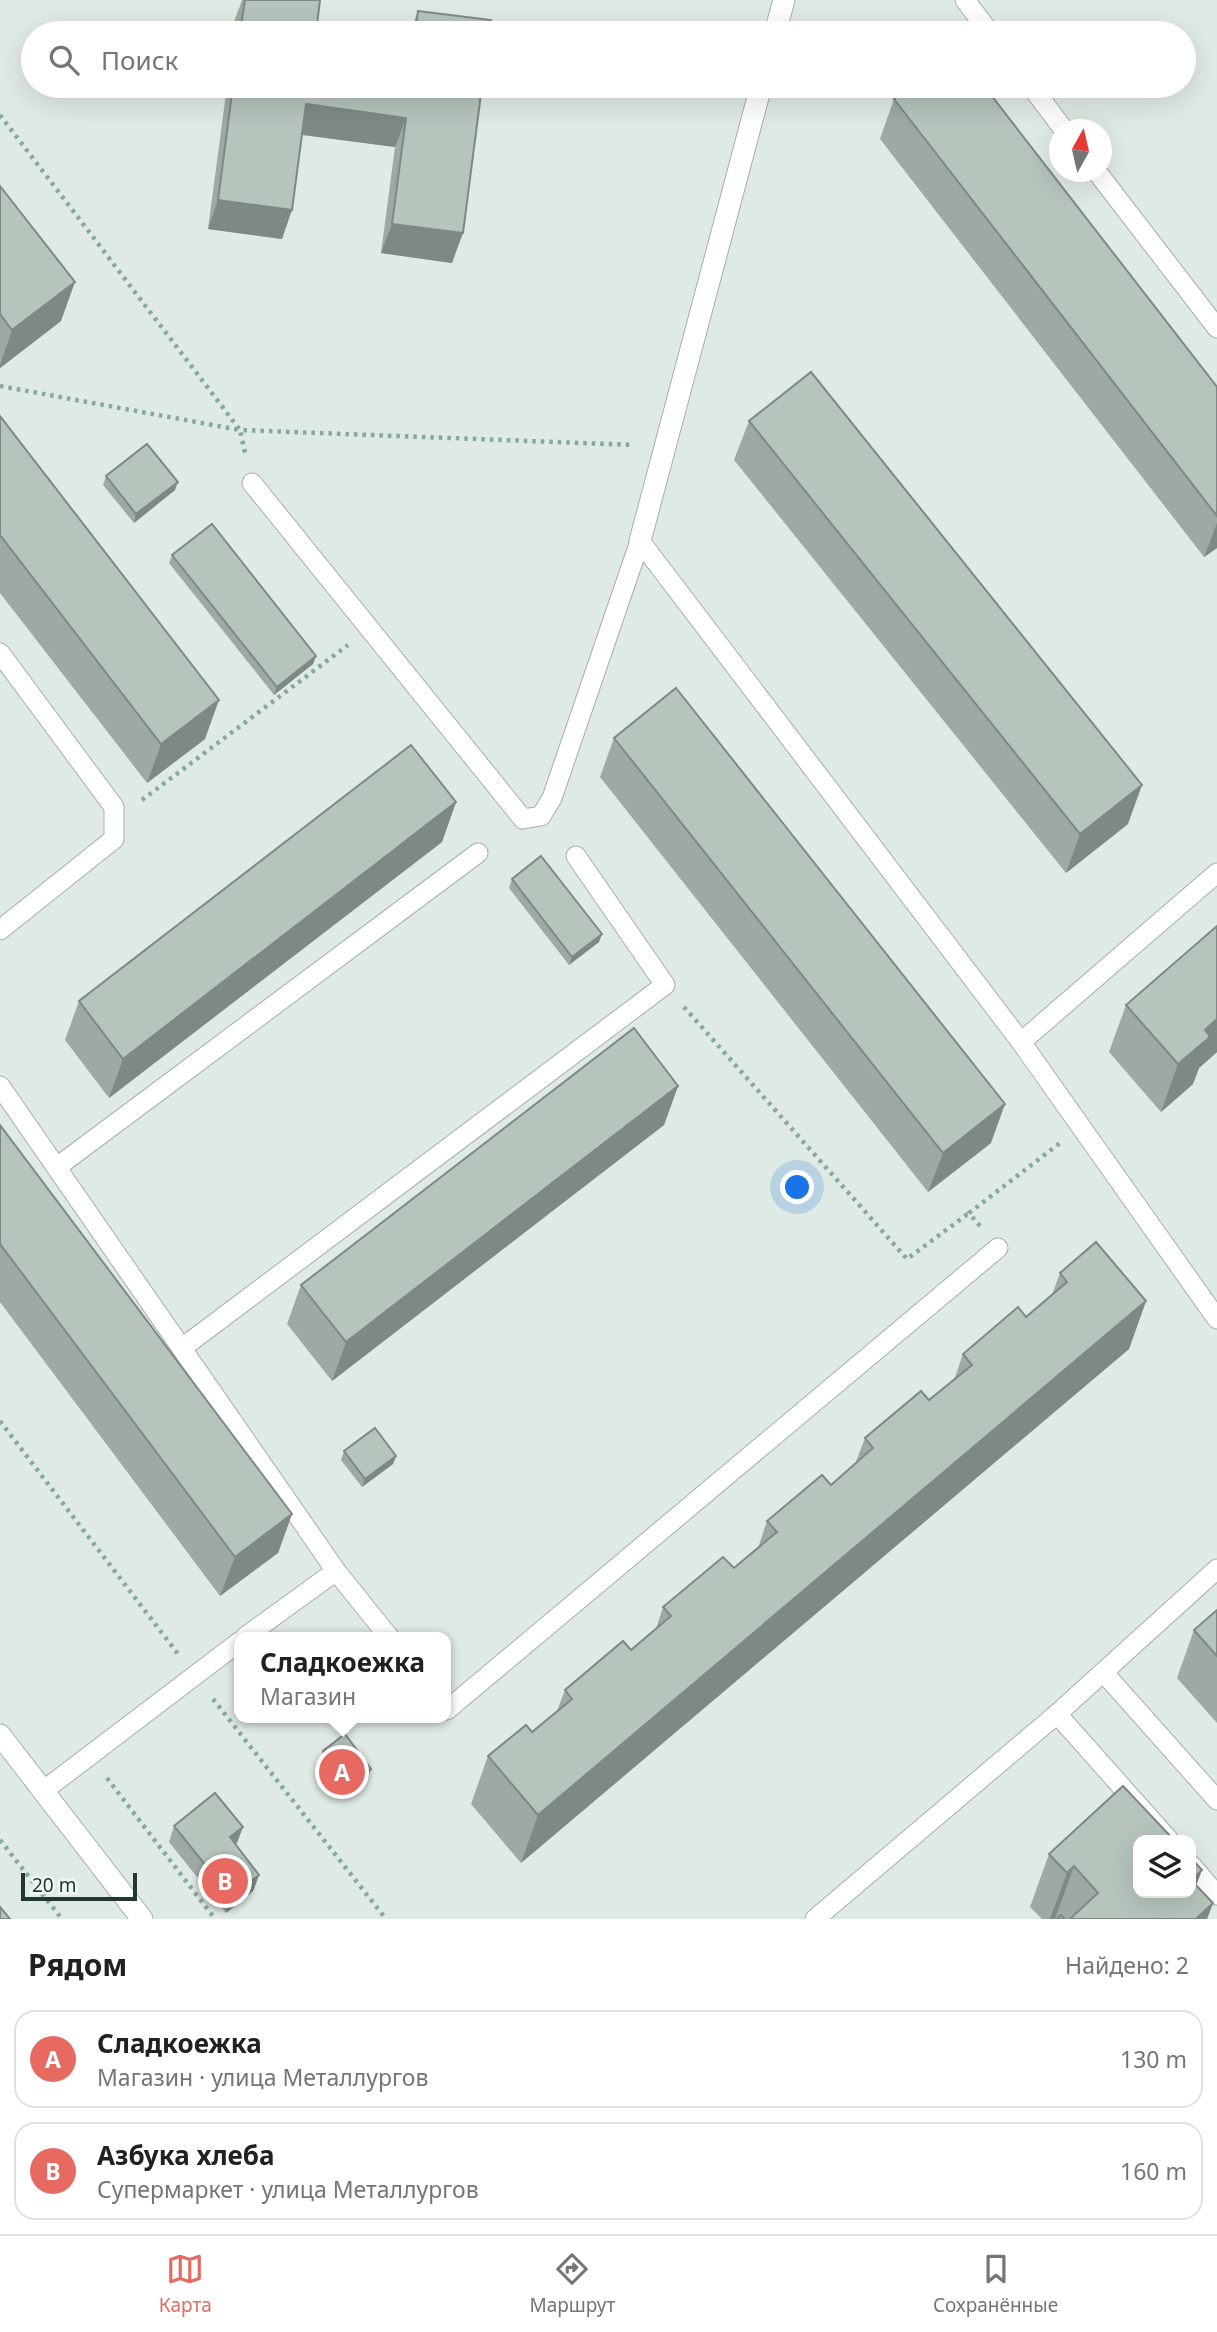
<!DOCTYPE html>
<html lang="ru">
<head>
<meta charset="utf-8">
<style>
  body { margin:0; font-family:"Noto Sans",sans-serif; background:#f6f6f6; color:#202124 }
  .controls { position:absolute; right:21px; bottom:21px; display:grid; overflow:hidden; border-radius:14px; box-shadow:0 7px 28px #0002 }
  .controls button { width:63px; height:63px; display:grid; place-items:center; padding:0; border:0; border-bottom:2px solid #e0e0e0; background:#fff; color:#202124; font:35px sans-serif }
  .compass { position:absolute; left:1049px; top:119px; width:63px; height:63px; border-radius:50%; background:#fff; box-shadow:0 7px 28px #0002; rotate:8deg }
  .scale { position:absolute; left:21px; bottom:18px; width:116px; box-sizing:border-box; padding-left:7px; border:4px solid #22382e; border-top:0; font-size:19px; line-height:24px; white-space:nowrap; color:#22382e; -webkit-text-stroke:5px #f0f7f2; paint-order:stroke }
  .you { position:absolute; left:798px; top:1188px; width:24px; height:24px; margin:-18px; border:5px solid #fff; border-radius:50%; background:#1a73e8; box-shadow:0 0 0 10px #1a73e833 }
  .badge { display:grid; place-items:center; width:46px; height:46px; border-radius:50%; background:#e66a61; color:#fff; font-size:23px; font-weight:700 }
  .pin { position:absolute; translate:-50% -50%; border:4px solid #fff; box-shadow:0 2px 7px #0006 }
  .popup { position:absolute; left:234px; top:1632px; width:217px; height:91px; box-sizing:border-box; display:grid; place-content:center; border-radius:14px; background:#fff; filter:drop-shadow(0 2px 5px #0005); font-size:23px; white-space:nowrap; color:#757577 }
  .popup b { font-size:26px; color:#202124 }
  .popup::after { content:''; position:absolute; left:50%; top:100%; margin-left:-14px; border:14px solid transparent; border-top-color:#fff }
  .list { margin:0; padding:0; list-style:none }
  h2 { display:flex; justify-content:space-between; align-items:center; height:91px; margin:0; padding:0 28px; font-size:30px }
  h2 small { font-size:23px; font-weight:400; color:#757577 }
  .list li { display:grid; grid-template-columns:46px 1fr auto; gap:21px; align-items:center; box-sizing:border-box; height:98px; margin:0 14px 14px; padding:0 14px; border:2px solid #e0e0e0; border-radius:21px }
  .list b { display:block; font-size:26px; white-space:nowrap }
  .list p { margin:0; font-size:23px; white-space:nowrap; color:#757577 }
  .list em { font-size:23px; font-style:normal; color:#757577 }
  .icon { flex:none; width:38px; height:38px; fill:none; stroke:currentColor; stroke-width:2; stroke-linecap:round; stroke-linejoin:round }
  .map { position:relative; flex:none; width:1217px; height:1919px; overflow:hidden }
  .search { position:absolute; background:#fff; box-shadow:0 7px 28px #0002; left:21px; right:21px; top:21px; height:77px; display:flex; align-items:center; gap:18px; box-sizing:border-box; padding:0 24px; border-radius:38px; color:#757577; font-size:26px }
  .sheet { height:315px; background:#fff }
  nav { display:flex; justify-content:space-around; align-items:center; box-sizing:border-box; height:98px; border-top:2px solid #e0e0e0; background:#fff; font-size:19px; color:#757577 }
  nav a { display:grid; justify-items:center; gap:4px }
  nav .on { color:#e66a61 }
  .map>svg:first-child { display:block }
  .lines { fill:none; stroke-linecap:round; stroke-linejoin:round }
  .lane-casing { stroke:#a3b1aa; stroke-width:21 }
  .street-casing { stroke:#a3b1aa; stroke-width:23 }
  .secondary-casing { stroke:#a0b4a9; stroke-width:23 }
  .path { stroke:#83ab97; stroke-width:4.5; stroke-dasharray:3.5 5; stroke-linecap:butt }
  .lane { stroke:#fff; stroke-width:19 }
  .street { stroke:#fff; stroke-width:21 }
  .secondary { stroke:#fff; stroke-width:21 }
  .wall { fill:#9da9a2 }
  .shaded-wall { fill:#7f8984 }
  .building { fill:#b6c4bc; stroke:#7f8984; stroke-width:2 }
</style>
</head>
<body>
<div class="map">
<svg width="1217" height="1919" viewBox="0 0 1217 1919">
  <rect width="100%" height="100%" fill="#e0eae4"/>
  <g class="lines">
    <g class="lane-casing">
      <g id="lane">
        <path d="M965,0L990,33"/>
        <path d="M1031,86L1064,130"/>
        <path d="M1097,172L1217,328"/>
        <path d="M252,483L523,819L541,816L552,798L640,541"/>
        <path d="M640,541L1021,1042L1217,1319"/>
        <path d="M0,653L114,807V839L0,930"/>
        <path d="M1021,1042L1217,873"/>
        <path d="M0,1086L336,1571L389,1637"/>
        <path d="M57,1167L478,853"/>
        <path d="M182,1348L665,985L576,856"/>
        <path d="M245,1637L336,1571"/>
        <path d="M1104,1673L1217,1800"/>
        <path d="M445,1708L447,1710L998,1248"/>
        <path d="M1057,1714L1169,1840"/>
        <path d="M43,1791L239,1642"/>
        <path d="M1191,1865L1217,1895"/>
        <path d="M815,1919L1057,1714L1217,1569"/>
      </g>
    </g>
    <g class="street-casing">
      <g id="street">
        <path d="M775,33L784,0"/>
        <path d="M640,541L761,86"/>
      </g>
    </g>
    <g class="secondary-casing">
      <path id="secondary" d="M0,1735L142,1919"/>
    </g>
    <g class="path">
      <path d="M0,115L240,430L634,445"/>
      <path d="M0,386L240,430L246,457"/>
      <path d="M142,800L348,645"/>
      <path d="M684,1007L907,1259L969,1213"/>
      <path d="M980,1226L969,1213L1060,1143"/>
      <path d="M0,1421L178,1654"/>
      <path d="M213,1699L386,1919"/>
      <path d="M107,1778L215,1919"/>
      <path d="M0,1840L62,1919"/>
    </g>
    <use href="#lane" class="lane"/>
    <use href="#street" class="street"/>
    <use href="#secondary" class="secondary"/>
  </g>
  <g class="wall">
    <path d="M242,0H320L316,33H233L235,19Z"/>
    <path d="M418,11L489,33H410Z"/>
    <path d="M227,86H482L452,263L381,253L395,147L302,135L282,239L208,229Z"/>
    <path d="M894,99L1217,387V548L1204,557L880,139Z"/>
    <path d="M0,186L61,321L0,368Z"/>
    <path d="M0,416L205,739L147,783L0,593Z"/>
    <path d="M749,421L1128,824L1066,873L734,460Z"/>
    <path d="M106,476L175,490L134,523L103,485Z"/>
    <path d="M172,555L316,656L313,664L274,695L169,563Z"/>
    <path d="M614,738L991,1143L928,1192L600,777Z"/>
    <path d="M456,802L442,842L109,1098L65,1040L79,1001Z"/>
    <path d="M512,879L599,942L569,965L509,888Z"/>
    <path d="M1217,926V1052L1199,1068L1193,1084L1161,1112L1109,1052L1126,1005Z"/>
    <path d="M678,1086L664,1125L332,1381L287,1324L301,1285Z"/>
    <path d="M0,1125L292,1514L278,1553L220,1596L0,1302Z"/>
    <path d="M1060,1273L1146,1301L1129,1349L521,1863L471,1804L488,1756L532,1732L557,1711L565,1690L631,1650L656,1629L663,1607L734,1568L758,1548L767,1521L831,1485L855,1464L865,1438L929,1400L954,1380L963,1354L1026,1317L1052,1295Z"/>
    <path d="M344,1451L396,1456L393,1464L362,1487L341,1460Z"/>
    <path d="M1217,1610V1723L1177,1678L1194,1630Z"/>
    <path d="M323,1751L368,1777L348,1794L320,1760Z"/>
    <path d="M174,1826L237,1843L235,1844L259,1875L253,1891L226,1913L169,1842Z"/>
    <path d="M1049,1854L1196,1886L1213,1903L1207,1919H1042L1030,1907Z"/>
  </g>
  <g class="shaded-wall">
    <path d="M306,104L406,118L395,147L296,134Z"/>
    <path d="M218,200L292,210L282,239L208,229Z"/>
    <path d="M392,224L463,233L452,263L381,253Z"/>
    <path d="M75,282L61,321L0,368V365L12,330Z"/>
    <path d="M178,482L175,490L134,523L136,514Z"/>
    <path d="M1217,523V548L1204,557Z"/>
    <path d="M316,656L313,664L274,695L277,687Z"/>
    <path d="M219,700L205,739L147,783L161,744Z"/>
    <path d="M1142,785L1128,824L1066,873L1080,834Z"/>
    <path d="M456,802L442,842L109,1098L123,1059Z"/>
    <path d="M602,934L599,942L569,965L572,957Z"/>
    <path d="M1217,1019V1052L1199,1068L1193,1084L1161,1112L1178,1064L1205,1030Z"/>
    <path d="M678,1086L664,1125L332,1381L346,1342Z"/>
    <path d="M1005,1104L991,1143L928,1192L943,1153Z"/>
    <path d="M1146,1301L1129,1349L521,1863L538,1815Z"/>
    <path d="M396,1456L393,1464L362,1487L365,1479Z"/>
    <path d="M292,1514L278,1553L220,1596L235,1557Z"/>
    <path d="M371,1769L368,1777L348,1794L351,1786Z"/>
    <path d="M243,1827L237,1843L224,1853L230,1837Z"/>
    <path d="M1074,1866L1055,1919H1050L1067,1873Z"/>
    <path d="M1202,1870L1184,1919L1191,1880Z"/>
    <path d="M259,1875L253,1891L226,1913L231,1897Z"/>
    <path d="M1213,1903L1207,1919H1196Z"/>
  </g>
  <g class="building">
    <path d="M245,0H320L316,33H240Z"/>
    <path d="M418,11L491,20L489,33H415Z"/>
    <path d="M233,86H482L463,233L392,224L406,118L306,104L292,210L218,200Z"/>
    <path d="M912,86H984L1217,387V516L894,99Z"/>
    <path d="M0,186L75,282L12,330L0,314Z"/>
    <path d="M811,372L1142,785L1080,834L749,421Z"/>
    <path d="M0,416L219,700L161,744L0,535Z"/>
    <path d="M147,444L178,482L136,514L106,476Z"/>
    <path d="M212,524L316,656L277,687L172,555Z"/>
    <path d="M676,688L1005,1104L943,1153L614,738Z"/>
    <path d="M411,745L456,802L123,1059L79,1001Z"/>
    <path d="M541,856L602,934L572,957L512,879Z"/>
    <path d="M1217,926V1019L1205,1030L1210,1037L1178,1064L1126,1005Z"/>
    <path d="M634,1028L678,1086L346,1342L301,1285Z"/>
    <path d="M0,1125L292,1514L235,1557L0,1244Z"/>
    <path d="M1096,1242L1146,1301L538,1815L488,1756L526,1725L532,1732L572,1699L565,1690L623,1641L631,1650L671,1616L663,1607L723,1557L734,1568L777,1532L767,1521L822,1475L831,1485L873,1448L865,1438L921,1391L929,1400L972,1365L963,1354L1018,1307L1026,1317L1067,1282L1060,1273Z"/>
    <path d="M375,1428L396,1456L365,1479L344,1451Z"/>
    <path d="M1217,1610V1656L1194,1630Z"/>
    <path d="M345,1734L371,1769L351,1786L323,1751Z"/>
    <path d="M1123,1786L1174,1840H1138V1893H1191V1858L1202,1870L1191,1880L1213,1903L1196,1919H1070L1098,1893L1074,1866L1067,1873L1049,1854Z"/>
    <path d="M215,1793L243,1827L230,1837L259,1875L231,1897L174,1826Z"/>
    <path d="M0,1907L10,1919H0Z"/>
    <path d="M1061,1915L1065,1919H1057Z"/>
  </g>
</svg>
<div class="controls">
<button><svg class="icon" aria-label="layers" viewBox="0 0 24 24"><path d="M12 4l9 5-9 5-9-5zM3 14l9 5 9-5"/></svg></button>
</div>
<svg class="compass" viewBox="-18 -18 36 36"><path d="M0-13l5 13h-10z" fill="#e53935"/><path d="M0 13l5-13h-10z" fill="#757577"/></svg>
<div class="scale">20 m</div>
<div class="you"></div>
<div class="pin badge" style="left:342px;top:1772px">A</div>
<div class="popup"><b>Сладкоежка</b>Магазин</div>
<div class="pin badge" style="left:225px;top:1881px">B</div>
<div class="search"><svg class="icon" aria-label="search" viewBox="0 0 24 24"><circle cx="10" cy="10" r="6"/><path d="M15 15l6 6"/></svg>Поиск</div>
</div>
<section class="sheet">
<h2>Рядом<small>Найдено: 2</small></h2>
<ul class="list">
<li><span class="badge">A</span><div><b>Сладкоежка</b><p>Магазин · улица Металлургов</p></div><em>130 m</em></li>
<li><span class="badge">B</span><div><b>Азбука хлеба</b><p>Супермаркет · улица Металлургов</p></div><em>160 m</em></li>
</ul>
</section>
<nav>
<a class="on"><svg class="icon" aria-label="map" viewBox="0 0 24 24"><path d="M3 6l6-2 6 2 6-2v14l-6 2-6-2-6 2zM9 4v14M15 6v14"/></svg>Карта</a>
<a><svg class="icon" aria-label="directions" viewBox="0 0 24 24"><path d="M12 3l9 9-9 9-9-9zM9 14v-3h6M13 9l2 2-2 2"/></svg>Маршрут</a>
<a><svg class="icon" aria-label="saved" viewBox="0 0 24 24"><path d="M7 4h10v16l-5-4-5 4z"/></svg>Сохранённые</a>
</nav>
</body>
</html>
